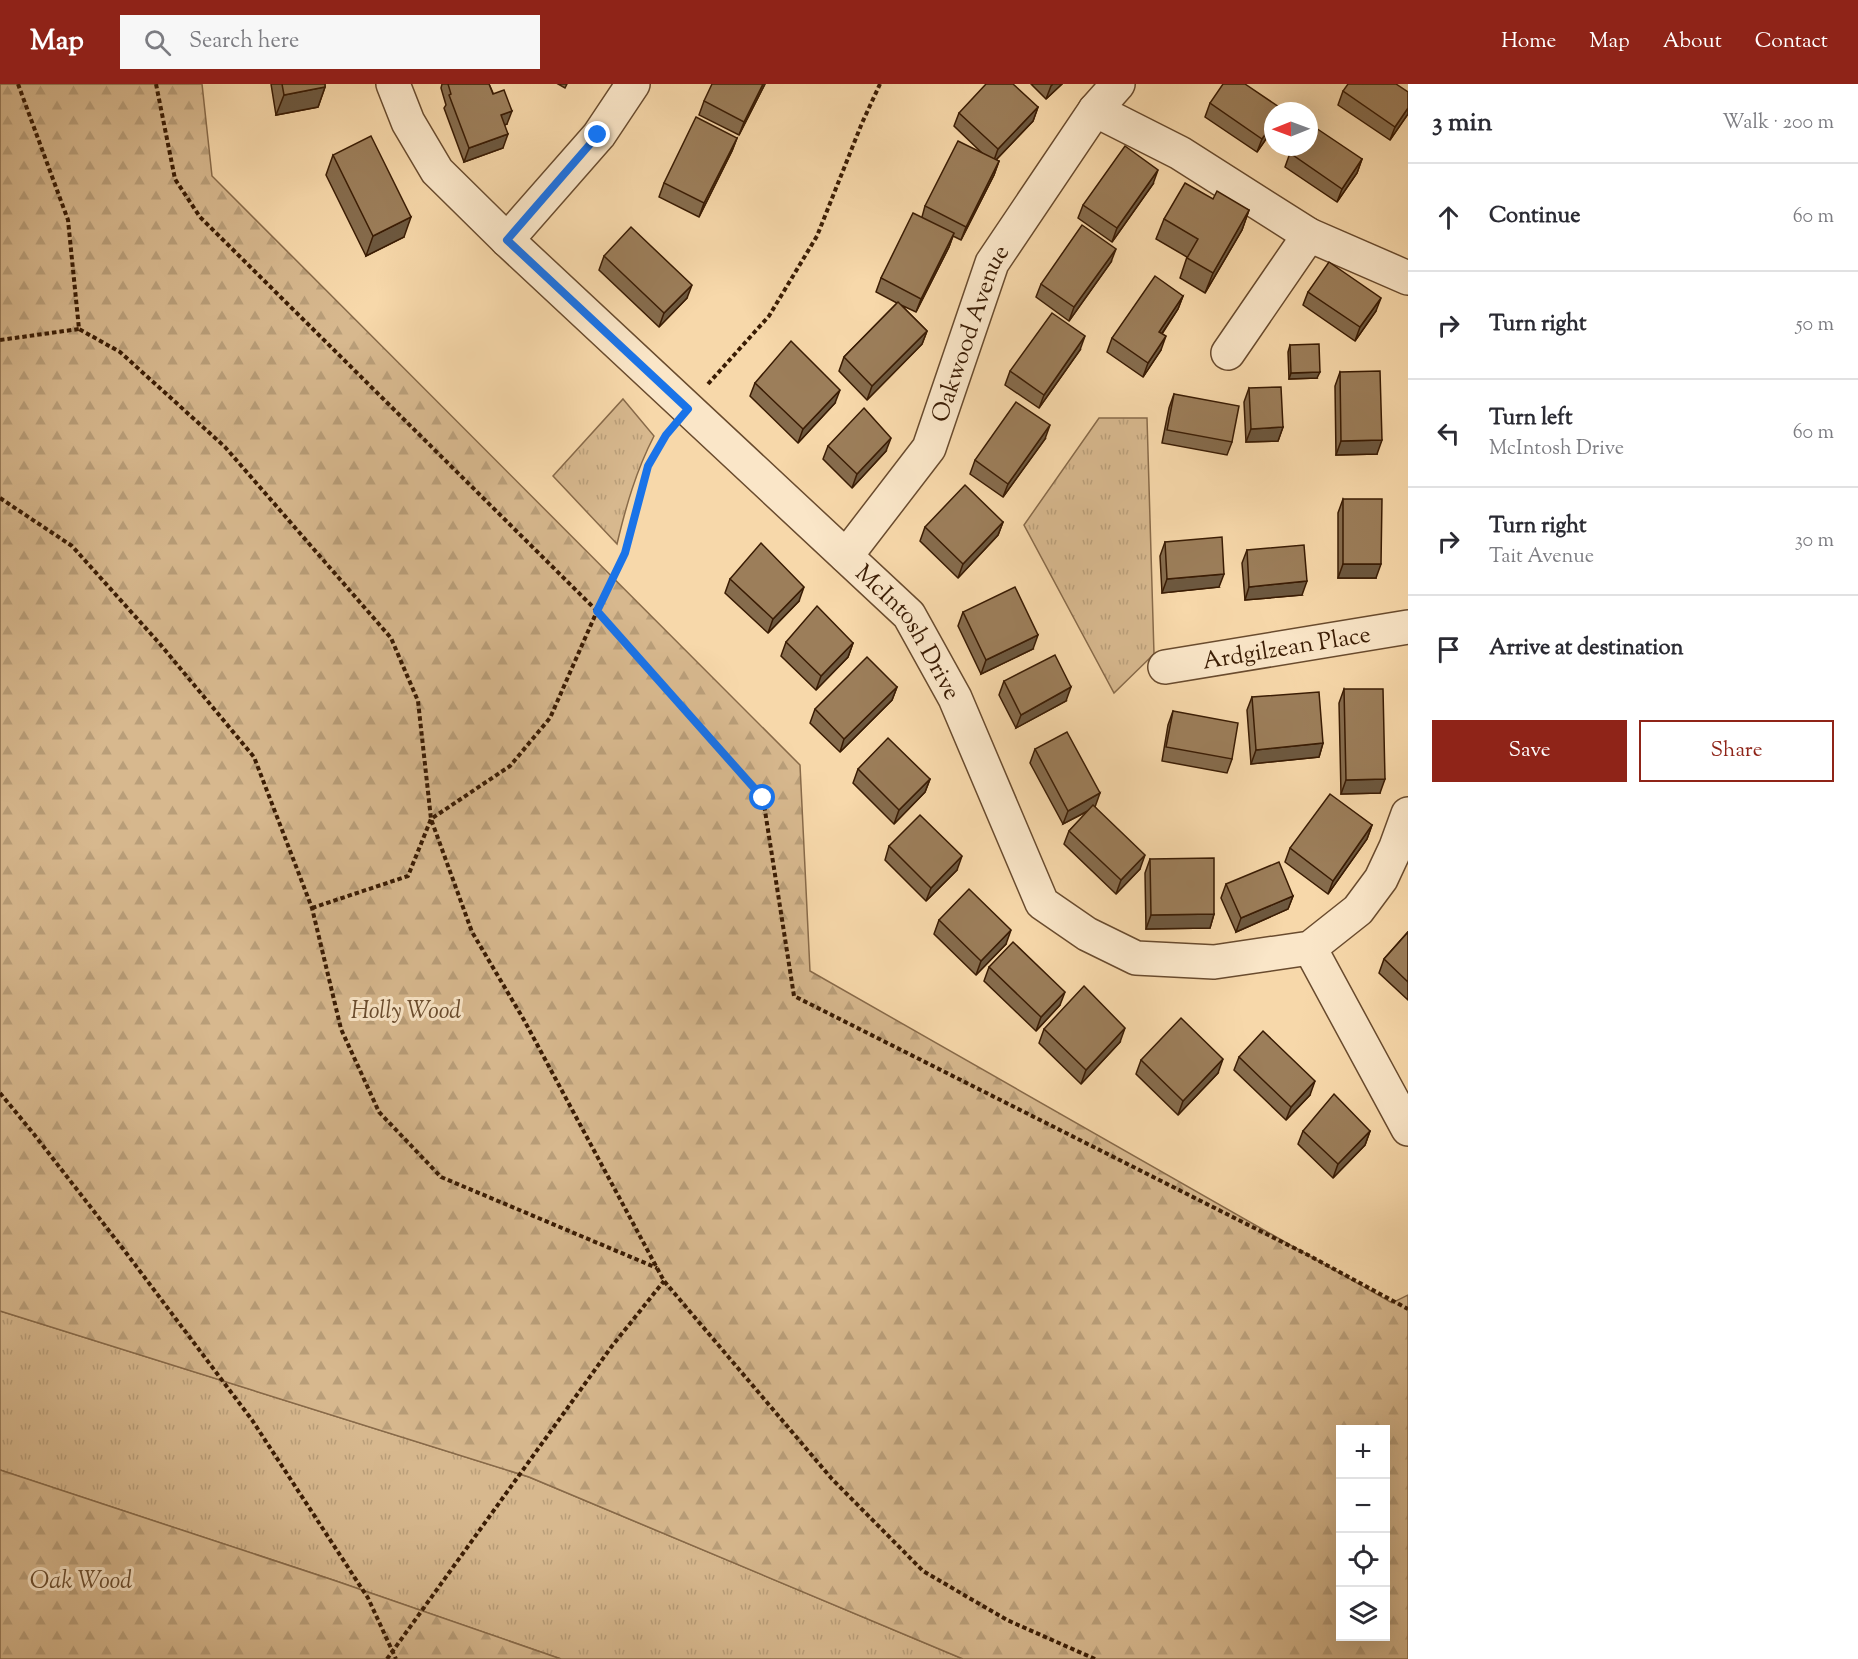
<!DOCTYPE html>
<html lang="en">
<head>
<meta charset="utf-8">
<style>
  body { margin:0; font-family:"Sorts Mill Goudy",serif; background:#f7f7f7; color:#2b2b33 }
  .controls { position:absolute; right:18px; bottom:18px; display:grid; overflow:hidden; border-radius:0px; box-shadow:0 6px 24px #0002 }
  .controls button { width:54px; height:54px; display:grid; place-items:center; padding:0; border:0; border-bottom:2px solid #e1e1e2; background:#fff; color:#2b2b33; font:30px sans-serif }
  .compass { position:absolute; left:1264px; top:18px; width:54px; height:54px; border-radius:50%; background:#fff; box-shadow:0 6px 24px #0002; rotate:269deg }
  .stop { position:absolute; width:18px; height:18px; margin:-14px; border:4px solid #1a73e8; border-radius:50%; background:#fff }
  .stop.end { background:#1a73e8; border-color:#fff; box-shadow:0 2px 6px #0008 }
  .list { margin:0; padding:0; list-style:none }
  h2 { display:flex; justify-content:space-between; align-items:center; height:78px; margin:0; padding:0 24px; font-size:26px }
  h2 small { font-size:20px; font-weight:400; color:#7c7c81 }
  .list li { display:grid; grid-template-columns:39px 1fr auto; gap:18px; align-items:center; box-sizing:border-box; height:108px; padding:0 24px; border-top:2px solid #e1e1e2 }
  .list b { display:block; font-size:22px; white-space:nowrap }
  .list p { margin:0; font-size:20px; white-space:nowrap; color:#7c7c81 }
  .list em { font-size:20px; font-style:normal; color:#7c7c81 }
  .actions { display:flex; gap:12px; padding:18px 24px }
  .actions a { flex:1; padding:14px 0; border:2px solid #8f2418; border-radius:0px; text-align:center; font-size:21px; color:#8f2418 }
  .actions .main { background:#8f2418; color:#fff }
  .icon { flex:none; width:33px; height:33px; fill:none; stroke:currentColor; stroke-width:2; stroke-linecap:round; stroke-linejoin:round }
  .map { position:relative; flex:none; width:1408px; height:1575px; overflow:hidden }
  header { display:flex; align-items:center; gap:36px; box-sizing:border-box; height:84px; padding:0 30px; background:#8f2418; color:#fff }
  header strong { font-size:28px }
  nav { display:flex; gap:33px; margin-inline-start:auto; font-size:21px }
  .search { width:420px; height:54px; background:#f7f7f7; display:flex; align-items:center; gap:15px; box-sizing:border-box; padding:0 21px; border-radius:0px; color:#7c7c81; font-size:22px }
  main { display:flex }
  aside { flex:1; background:#fff }
  .map>svg:first-child { display:block }
  .grass { fill:url(#grass-tufts); stroke:#886a49; stroke-width:1.5 }
  .forest { fill:url(#forest-firs); stroke:#886a49; stroke-width:1.5; fill-rule:evenodd }
  .lines { fill:none; stroke-linecap:round; stroke-linejoin:round }
  .minor-casing { stroke:#694b2e; stroke-width:36 }
  .path { stroke:#3a1c04; stroke-width:4; stroke-dasharray:4.5 3; stroke-linecap:butt }
  .minor { stroke:#fae6c8; stroke-width:33 }
  .wall { fill:#866c4d; stroke:#3a1c04; stroke-width:1.5 }
  .shaded-wall { fill:#6d583f; stroke:#3a1c04; stroke-width:1.5 }
  .building { fill:#9c7e5a; stroke:#3a1c04; stroke-width:1.5 }
  .route { stroke:#1a73e8; stroke-width:8 }
  .labels { text-anchor:middle; stroke-width:6; stroke-linejoin:round; paint-order:stroke }
  .street-label { font-size:24px; fill:#3a1c04; stroke:#fae6c8 }
  .park-label { font-size:24px; font-style:italic; fill:#694b2d; stroke:#fae6c8 }
</style>
</head>
<body>
<header>
<strong>Map</strong>
<div class="search"><svg class="icon" aria-label="search" viewBox="0 0 24 24"><circle cx="10" cy="10" r="6"/><path d="M15 15l6 6"/></svg>Search here</div>
<nav><a>Home</a><a>Map</a><a>About</a><a>Contact</a></nav>
</header>
<main>
<div class="map">
<svg width="1408" height="1575" viewBox="0 0 1408 1575">
  <defs>
    <pattern id="grass-tufts" width="24" height="20" patternUnits="userSpaceOnUse" patternTransform="scale(1.5)"><rect width="24" height="20" fill="#d7b88e"/><path d="M3 7l-1-3M5 7V3M7 7l1-3M15 17l-1-3M17 17v-4M19 17l1-3" fill="none" stroke="#b99e79"/></pattern>
    <pattern id="forest-firs" width="22" height="20" patternUnits="userSpaceOnUse" patternTransform="scale(1.5)"><rect width="22" height="20" fill="#d7b88e"/><path d="M5 1l3.5 6h-7zM16 11l3.5 6h-7z" fill="#b99e79"/></pattern>
  </defs>
  <rect width="100%" height="100%" fill="#f7d8aa"/>
  <filter id="stains"><feTurbulence type="fractalNoise" baseFrequency=".00333" numOctaves="4"/><feColorMatrix values="0 0 0 0 .2 0 0 0 0 .09 0 0 0 0 .02 0 0 0 .5 -.17"/></filter>
  <radialGradient id="worn" r=".72"><stop offset=".6" stop-color="#630" stop-opacity="0"/><stop offset="1" stop-color="#630" stop-opacity=".3"/></radialGradient>
  <g class="grass">
    <path d="M623,315L654,352C636,387 626,422 617,460L553,392Z"/>
    <path d="M1099,334H1147L1154,570L1114,609L1024,441Z"/>
    <path d="M0,1227L529,1393L963,1575H561L336,1497L0,1386Z"/>
  </g>
  <g class="forest">
    <path d="M0,0H202L212,92L800,681L810,887L1392,1219L1408,1211V1575H963L529,1393L0,1227ZM1340,1346H1386V1552H1340Z"/>
    <path d="M0,1386L336,1497L561,1575H0Z"/>
  </g>
  <g class="lines">
    <g class="minor-casing">
      <g id="minor">
        <path id="s1" d="M393,0L408,38L437,87L507,156L909,531L955,614L1042,819L1087,850L1136,874L1214,878L1310,864L1358,826L1381,795L1396,763L1408,730"/>
        <path d="M1095,26L1180,69L1309,151L1408,194"/>
        <path d="M507,156L599,51L633,0"/>
        <path d="M1228,269L1309,151"/>
        <path id="s2" d="M846,472L929,364L992,179L1095,26L1118,0"/>
        <path id="s3" d="M1165,583L1408,543"/>
        <path d="M1310,864L1408,1045"/>
      </g>
    </g>
    <g class="path">
      <path d="M18,0L68,136L79,245L120,268L225,363L391,554L418,617L431,735L472,848L524,936L664,1197L832,1395L923,1487L1007,1536L1095,1575"/>
      <path d="M156,0L175,95L200,133L597,527L763,714L794,912L1308,1171L1408,1225"/>
      <path d="M0,256L79,245"/>
      <path d="M708,300L769,232L817,152L862,39L880,0"/>
      <path d="M0,414L72,462L160,560L254,673L312,824L341,945L379,1028L441,1093L657,1184"/>
      <path d="M312,824L408,792L431,735L510,682L550,634L597,527L625,469L648,382L669,348"/>
      <path d="M0,1009L33,1049L124,1166L252,1336L368,1514L396,1575"/>
      <path d="M387,1575L612,1262L664,1197"/>
    </g>
    <use href="#minor" class="minor"/>
  </g>
  <g class="wall">
    <path d="M271,0H325V3L318,23L276,31Z"/>
    <path d="M442,0H489L507,40L504,41L503,64L464,78L444,24L446,21L441,4Z"/>
    <path d="M558,0H567L565,4Z"/>
    <path d="M765,0L739,51L699,31L704,17Z"/>
    <path d="M1031,0H1062L1046,15Z"/>
    <path d="M1343,7L1408,8V30L1390,56L1338,21Z"/>
    <path d="M1210,19L1273,27V45L1257,68L1205,33Z"/>
    <path d="M1038,23L1033,37L996,76L999,77L994,91L961,156L953,152L949,163L916,228L901,221L927,247L922,260L867,316L839,287L844,273L897,219L876,208L881,194L922,133L925,122L982,69L954,42L959,29Z"/>
    <path d="M737,54L732,67L699,133L659,113L664,99Z"/>
    <path d="M1290,69L1362,75L1357,89L1337,118L1285,83Z"/>
    <path d="M333,71L404,153L366,172L326,91Z"/>
    <path d="M1153,100L1112,158L1078,134L1083,121Z"/>
    <path d="M1213,115L1249,126L1242,146L1205,209L1180,194L1187,173L1156,155L1164,135Z"/>
    <path d="M604,172L687,214L659,243L599,186Z"/>
    <path d="M1111,178L1069,237L1036,213L1041,200Z"/>
    <path d="M1308,208L1376,227L1355,257L1303,221Z"/>
    <path d="M1183,212L1178,225L1162,250L1161,266L1143,293L1107,268L1112,254Z"/>
    <path d="M1290,261L1317,294L1289,295L1288,268Z"/>
    <path d="M1080,266L1039,324L1005,301L1010,287Z"/>
    <path d="M1340,288L1377,370L1336,371L1335,302Z"/>
    <path d="M755,299L835,319L798,359L750,312Z"/>
    <path d="M1249,304L1283,343L1278,357L1246,358L1244,318Z"/>
    <path d="M1174,310L1232,358L1227,371L1162,359L1169,324Z"/>
    <path d="M1045,355L1003,413L970,390L975,376Z"/>
    <path d="M828,362L886,367L852,404L823,375Z"/>
    <path d="M1343,415L1376,494H1338V429Z"/>
    <path d="M1003,438L998,451L958,494L920,457L925,443Z"/>
    <path d="M1165,458L1219,503L1162,509L1160,472Z"/>
    <path d="M1247,466L1302,511L1245,516L1242,479Z"/>
    <path d="M730,495L799,517L768,549L725,509Z"/>
    <path d="M963,528L1033,565L981,590L958,542Z"/>
    <path d="M786,558L853,559L848,573L816,606L781,572Z"/>
    <path d="M1004,597L1066,617L1016,644L999,611Z"/>
    <path d="M897,603L892,616L840,668L810,639L815,625Z"/>
    <path d="M1344,605L1380,709L1341,710L1339,619Z"/>
    <path d="M1252,613L1323,659L1319,673L1251,680L1247,626Z"/>
    <path d="M1173,627L1232,675L1227,689L1162,677L1168,641Z"/>
    <path d="M1035,665L1095,723L1140,785L1116,810L1064,760L1069,747L1088,727L1063,740L1030,679Z"/>
    <path d="M858,685L930,695L925,708L894,740L853,699Z"/>
    <path d="M1372,741L1367,755L1328,810L1285,778L1290,764Z"/>
    <path d="M889,762L957,786L926,817L885,776Z"/>
    <path d="M1150,775L1214,830L1210,844L1146,845L1145,789Z"/>
    <path d="M1226,800L1293,812L1288,825L1236,848L1221,814Z"/>
    <path d="M939,836L1006,860L976,891L934,850Z"/>
    <path d="M1408,848V916L1379,889L1384,875Z"/>
    <path d="M989,883L1060,921L1036,947L984,897Z"/>
    <path d="M1044,945L1120,958L1081,1000L1039,959Z"/>
    <path d="M1239,973L1310,1011L1286,1036L1234,986Z"/>
    <path d="M1141,976L1218,989L1178,1031L1136,990Z"/>
    <path d="M1303,1047H1370L1365,1061L1333,1094L1298,1060Z"/>
  </g>
  <g class="shaded-wall">
    <path d="M763,0H765L739,51L744,38Z"/>
    <path d="M1053,0H1062L1046,15L1051,2Z"/>
    <path d="M325,3L318,23L276,31L284,11Z"/>
    <path d="M1038,23L1033,37L993,79L998,65Z"/>
    <path d="M1408,24V30L1390,56L1395,43Z"/>
    <path d="M512,27L507,40L496,45L501,31Z"/>
    <path d="M1273,39V45L1257,68L1262,55Z"/>
    <path d="M508,50L503,64L464,78L469,64Z"/>
    <path d="M737,54L732,67L699,133L704,119Z"/>
    <path d="M1362,75L1357,89L1337,118L1342,105Z"/>
    <path d="M999,77L994,91L961,156L966,143Z"/>
    <path d="M1158,86L1153,100L1112,158L1117,144Z"/>
    <path d="M1249,126L1242,146L1205,209L1213,189Z"/>
    <path d="M411,133L404,153L366,172L373,152Z"/>
    <path d="M954,149L949,163L916,228L921,215Z"/>
    <path d="M1116,165L1111,178L1069,237L1074,223Z"/>
    <path d="M692,201L687,214L659,243L664,229Z"/>
    <path d="M1183,212L1178,225L1154,261L1159,248Z"/>
    <path d="M1381,214L1376,227L1355,257L1360,243Z"/>
    <path d="M927,247L922,260L867,316L872,302Z"/>
    <path d="M1085,252L1080,266L1039,324L1044,311Z"/>
    <path d="M1166,252L1161,266L1143,293L1148,279Z"/>
    <path d="M1320,288L1317,294L1289,295L1291,289Z"/>
    <path d="M840,306L835,319L798,359L803,345Z"/>
    <path d="M1050,341L1045,355L1003,413L1008,400Z"/>
    <path d="M1283,343L1278,357L1246,358L1251,345Z"/>
    <path d="M891,354L886,367L852,404L857,390Z"/>
    <path d="M1382,356L1377,370L1336,371L1341,357Z"/>
    <path d="M1003,438L998,451L958,494L963,480Z"/>
    <path d="M1343,480H1381L1376,494H1338Z"/>
    <path d="M1224,490L1219,503L1162,509L1167,495Z"/>
    <path d="M1307,497L1302,511L1245,516L1249,503Z"/>
    <path d="M804,503L799,517L768,549L773,535Z"/>
    <path d="M1038,551L1033,565L981,590L986,576Z"/>
    <path d="M853,559L848,573L816,606L821,592Z"/>
    <path d="M897,603L892,616L840,668L844,655Z"/>
    <path d="M1071,603L1066,617L1016,644L1021,631Z"/>
    <path d="M1323,659L1319,673L1251,680L1256,666Z"/>
    <path d="M930,695L925,708L894,740L899,726Z"/>
    <path d="M1385,695L1380,709L1341,710L1346,696Z"/>
    <path d="M1100,709L1095,723L1063,740L1068,727Z"/>
    <path d="M1372,741L1367,755L1328,810L1333,797Z"/>
    <path d="M1145,771L1140,785L1116,810L1121,796Z"/>
    <path d="M962,772L957,786L926,817L931,804Z"/>
    <path d="M1293,812L1288,825L1236,848L1241,834Z"/>
    <path d="M1214,830L1210,844L1146,845L1151,831Z"/>
    <path d="M1011,846L1006,860L976,891L981,877Z"/>
    <path d="M1065,908L1060,921L1036,947L1041,933Z"/>
    <path d="M1125,944L1120,958L1081,1000L1086,986Z"/>
    <path d="M1223,975L1218,989L1178,1031L1183,1017Z"/>
    <path d="M1315,997L1310,1011L1286,1036L1291,1023Z"/>
    <path d="M1370,1047L1365,1061L1333,1094L1338,1080Z"/>
  </g>
  <g class="building">
    <path d="M282,0H325V3L284,11Z"/>
    <path d="M448,0H489L493,10L504,6L512,27L501,31L508,50L469,64L449,11L451,10Z"/>
    <path d="M712,0H763L744,38L704,17Z"/>
    <path d="M986,0H1013L1038,23L998,65L959,29Z"/>
    <path d="M1223,0H1245L1282,25L1281,27H1273V39L1262,55L1210,19Z"/>
    <path d="M1348,0H1396L1408,8V24L1395,43L1343,7Z"/>
    <path d="M696,33L737,54L704,119L664,99Z"/>
    <path d="M1310,40L1362,75L1342,105L1290,69L1294,63H1309V42Z"/>
    <path d="M371,52L411,133L373,152L333,71Z"/>
    <path d="M958,57L999,77L966,143L925,122Z"/>
    <path d="M1125,62L1158,86L1117,144L1083,121Z"/>
    <path d="M1185,99L1213,115L1217,107L1249,126L1213,189L1187,174L1198,155L1164,135Z"/>
    <path d="M913,129L954,149L921,215L881,194Z"/>
    <path d="M1082,141L1116,165L1074,223L1041,200Z"/>
    <path d="M631,143L692,201L664,229L604,172Z"/>
    <path d="M1329,178L1381,214L1360,243L1308,208Z"/>
    <path d="M1155,192L1183,212L1159,248L1166,252L1148,279L1112,254Z"/>
    <path d="M898,218L927,247L872,302L844,273Z"/>
    <path d="M1052,229L1085,252L1044,311L1010,287Z"/>
    <path d="M791,257L840,306L803,345L755,299Z"/>
    <path d="M1319,260L1320,288L1291,289L1290,261Z"/>
    <path d="M1380,287L1382,356L1341,357L1340,288Z"/>
    <path d="M1281,303L1283,343L1251,345L1249,304Z"/>
    <path d="M1174,310L1239,322L1232,358L1167,346Z"/>
    <path d="M1016,318L1050,341L1008,400L975,376Z"/>
    <path d="M864,324L891,354L857,390L828,362Z"/>
    <path d="M965,401L1003,438L963,480L925,443Z"/>
    <path d="M1343,415H1382L1381,480H1343Z"/>
    <path d="M1222,453L1224,490L1167,495L1165,458Z"/>
    <path d="M761,459L804,503L773,535L730,495Z"/>
    <path d="M1304,461L1307,497L1249,503L1247,466Z"/>
    <path d="M1015,503L1038,551L986,576L963,528Z"/>
    <path d="M817,522L853,559L821,592L786,558Z"/>
    <path d="M1055,571L1071,603L1021,631L1004,597Z"/>
    <path d="M867,573L897,603L844,655L815,625Z"/>
    <path d="M1344,605H1383L1385,695L1346,696Z"/>
    <path d="M1319,608L1323,659L1256,666L1252,613Z"/>
    <path d="M1173,627L1238,639L1232,675L1166,663Z"/>
    <path d="M1067,648L1100,709L1068,727L1035,665Z"/>
    <path d="M888,654L930,695L899,726L858,685Z"/>
    <path d="M1330,710L1372,741L1333,797L1290,764Z"/>
    <path d="M1093,721L1145,771L1121,796L1069,747Z"/>
    <path d="M920,731L962,772L931,804L889,762Z"/>
    <path d="M1214,774V830L1151,831L1150,775Z"/>
    <path d="M1279,778L1293,812L1241,834L1226,800Z"/>
    <path d="M969,805L1011,846L981,877L939,836Z"/>
    <path d="M1408,848V898L1384,875Z"/>
    <path d="M1013,858L1065,908L1041,933L989,883Z"/>
    <path d="M1084,902L1125,944L1086,986L1044,945Z"/>
    <path d="M1181,934L1223,975L1183,1017L1141,976Z"/>
    <path d="M1263,947L1315,997L1291,1023L1239,973Z"/>
    <path d="M1334,1010L1370,1047L1338,1080L1303,1047Z"/>
  </g>
  <g class="lines">
    <path class="route" d="M598,51L507,156L688,325L666,351L648,382L625,469L597,527L763,714"/>
  </g>
  <g class="labels">
    <g class="street-label">
      <text dy="8" stroke="none"><textPath href="#s2" startOffset="258">Oakwood Avenue</textPath></text>
      <text dy="8" stroke="none"><textPath href="#s1" startOffset="759">McIntosh Drive</textPath></text>
      <text dy="8" stroke="none"><textPath href="#s3" startOffset="123">Ardgilzean Place</textPath></text>
    </g>
    <g class="park-label">
      <text x="406" y="934">Holly Wood</text>
      <text x="81" y="1504">Oak Wood</text>
    </g>
  </g>
  <rect width="100%" height="100%" filter="url(#stains)"/>
  <rect width="100%" height="100%" fill="url(#worn)"/>
</svg>
<div class="controls">
<button>+</button>
<button>−</button>
<button><svg class="icon" aria-label="locate" viewBox="0 0 24 24"><circle cx="12" cy="12" r="6"/><path d="M12 2v4M12 18v4M2 12h4M18 12h4"/></svg></button>
<button><svg class="icon" aria-label="layers" viewBox="0 0 24 24"><path d="M12 4l9 5-9 5-9-5zM3 14l9 5 9-5"/></svg></button>
</div>
<svg class="compass" viewBox="-18 -18 36 36"><path d="M0-13l5 13h-10z" fill="#e53935"/><path d="M0 13l5-13h-10z" fill="#7c7c81"/></svg>
<div class="stop" style="left:763px;top:714px"></div>
<div class="stop end" style="left:598px;top:51px"></div>
</div>
<aside>
<h2>3 min<small>Walk · 200 m</small></h2>
<ul class="list">
<li><svg class="icon" aria-label="ahead" viewBox="0 0 24 24"><path d="M12 20V5M6 11l6-6 6 6"/></svg><div><b>Continue</b></div><em>60 m</em></li>
<li><svg class="icon" aria-label="right" viewBox="0 0 24 24"><path d="M7 20v-9h11M14 6l5 5-5 5"/></svg><div><b>Turn right</b></div><em>50 m</em></li>
<li><svg class="icon" aria-label="left" viewBox="0 0 24 24"><path d="M17 20v-9H6M10 6l-5 5 5 5"/></svg><div><b>Turn left</b><p>McIntosh Drive</p></div><em>60 m</em></li>
<li><svg class="icon" aria-label="right" viewBox="0 0 24 24"><path d="M7 20v-9h11M14 6l5 5-5 5"/></svg><div><b>Turn right</b><p>Tait Avenue</p></div><em>30 m</em></li>
<li><svg class="icon" aria-label="arrive" viewBox="0 0 24 24"><path d="M6 21V4h12l-3 4 3 4H6"/></svg><div><b>Arrive at destination</b></div></li>
</ul>
<div class="actions"><a class="main">Save</a><a>Share</a></div>
</aside>
</main>
</body>
</html>
